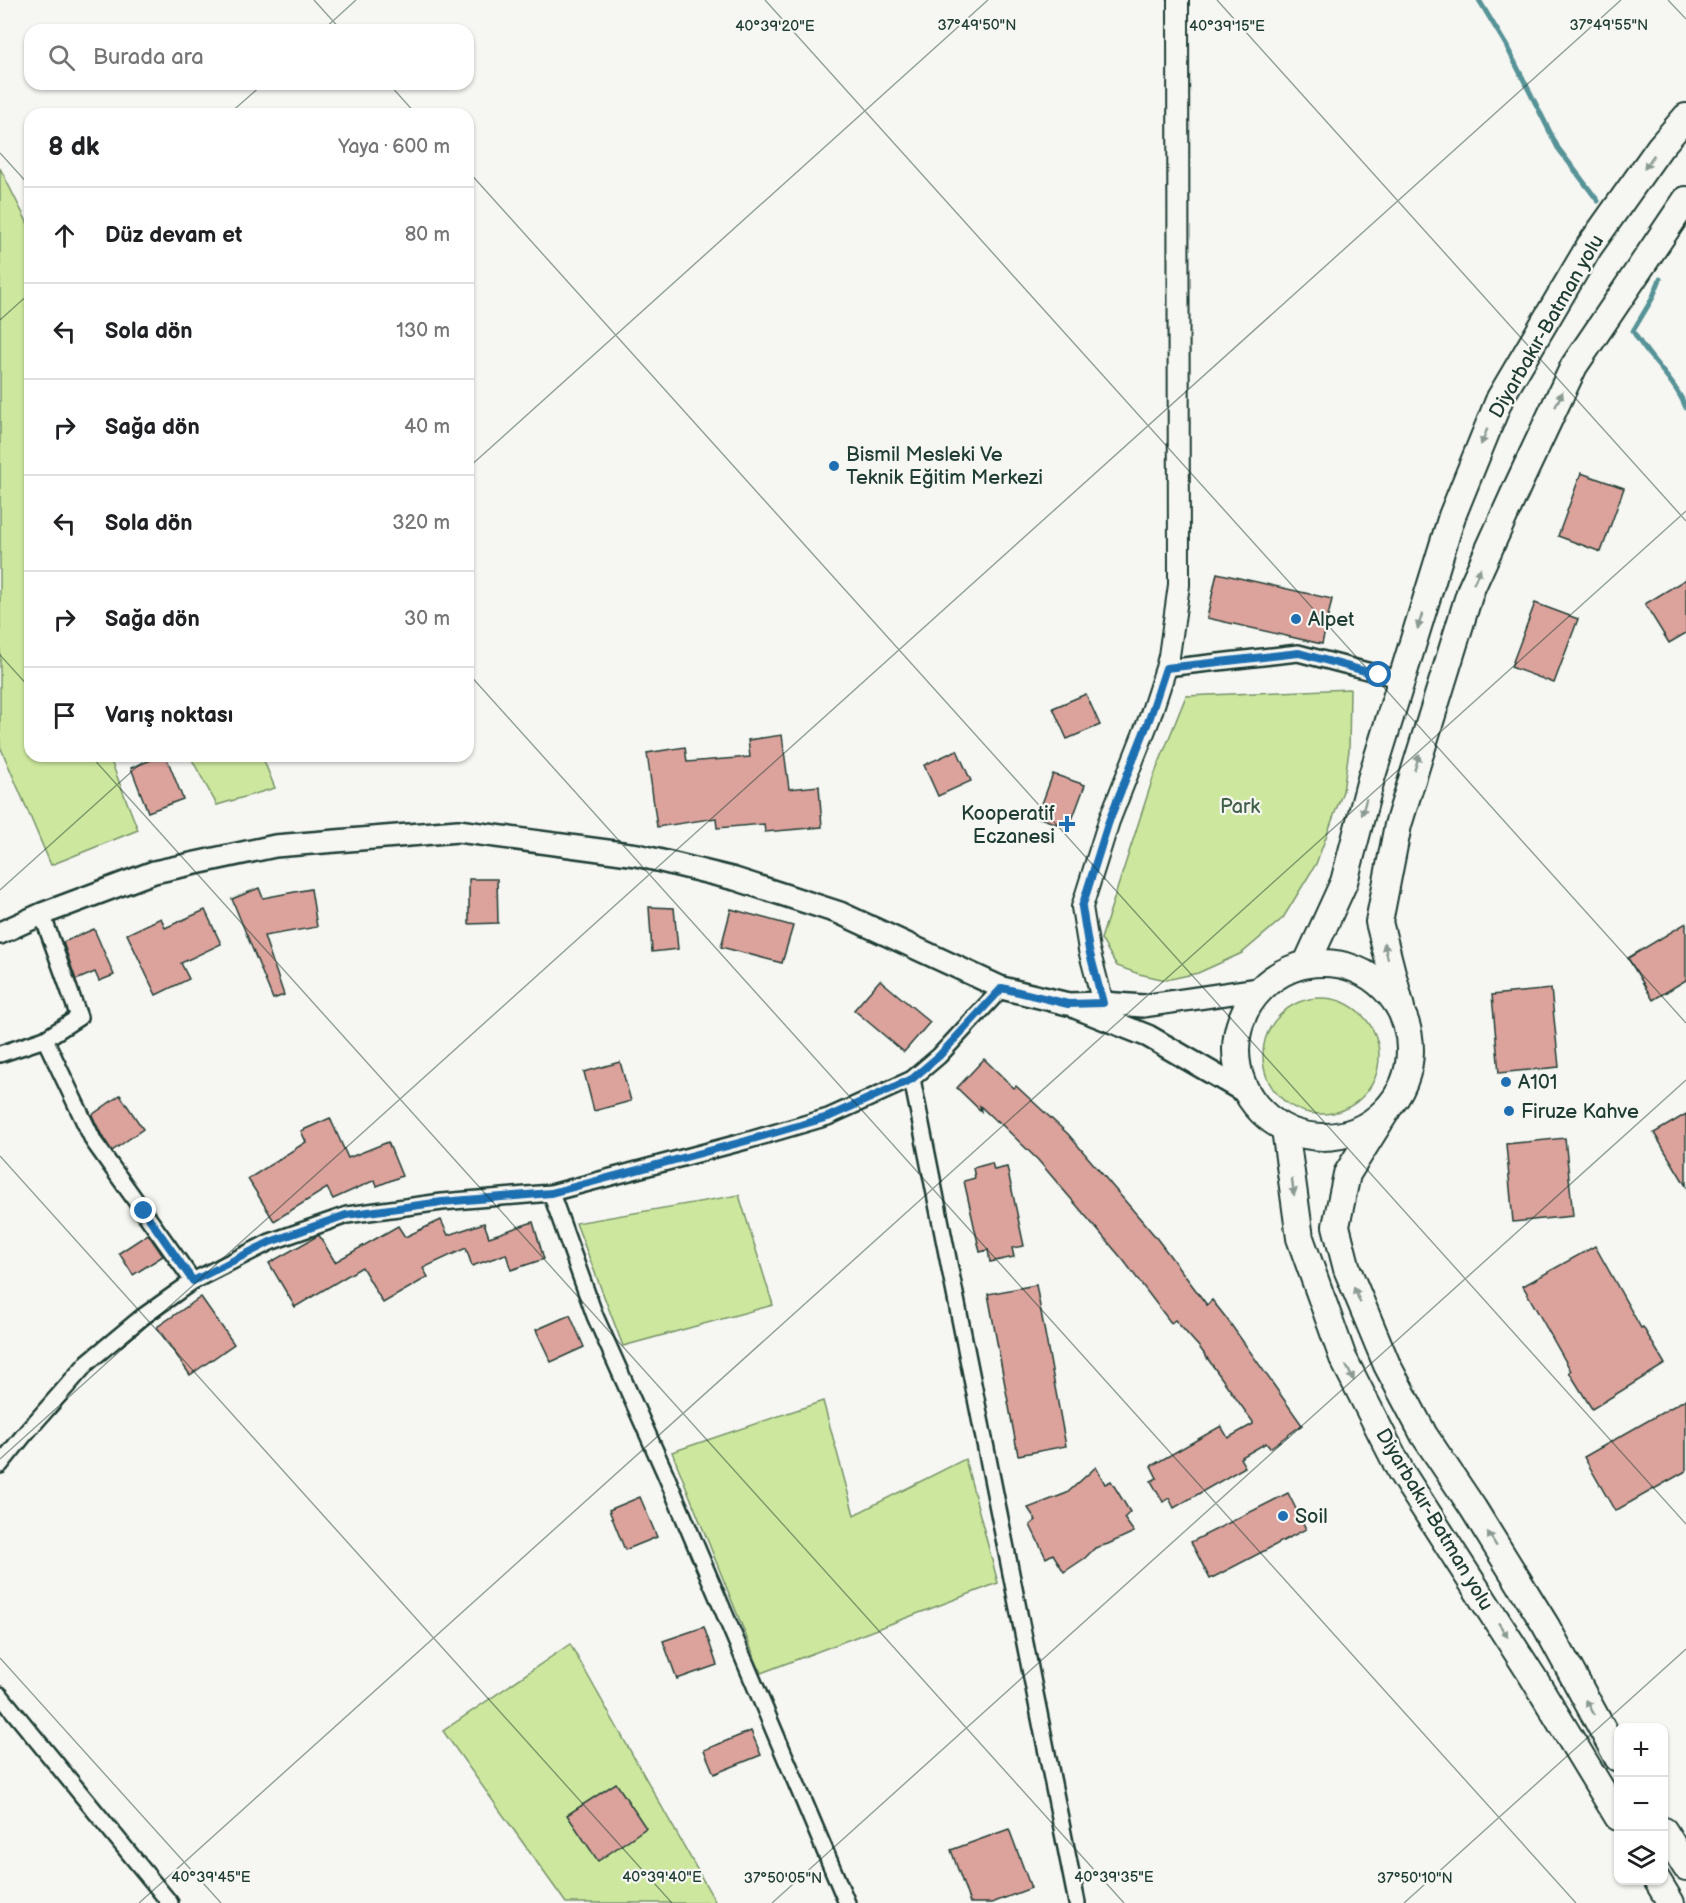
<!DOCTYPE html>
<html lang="tr">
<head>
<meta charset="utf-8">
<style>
  body { margin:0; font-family:"Balsamiq Sans",sans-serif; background:#f6f6f6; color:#202124 }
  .controls { position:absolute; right:18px; bottom:18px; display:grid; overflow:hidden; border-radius:12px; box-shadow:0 2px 4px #0004 }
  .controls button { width:54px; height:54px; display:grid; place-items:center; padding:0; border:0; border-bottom:2px solid #e0e0e0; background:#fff; color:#202124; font:30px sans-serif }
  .stop { position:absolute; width:18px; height:18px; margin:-14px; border:4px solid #1f6fb2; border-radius:50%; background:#fff }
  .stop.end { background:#1f6fb2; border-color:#fff; box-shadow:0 2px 6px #0008 }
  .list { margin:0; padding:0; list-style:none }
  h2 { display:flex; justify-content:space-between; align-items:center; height:78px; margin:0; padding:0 24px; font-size:26px }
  h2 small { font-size:20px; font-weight:400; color:#757577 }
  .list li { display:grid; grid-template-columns:39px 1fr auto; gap:18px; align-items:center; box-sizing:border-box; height:96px; padding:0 24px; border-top:2px solid #e0e0e0 }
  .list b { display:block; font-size:22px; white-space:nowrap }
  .list em { font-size:20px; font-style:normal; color:#757577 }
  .icon { flex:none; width:33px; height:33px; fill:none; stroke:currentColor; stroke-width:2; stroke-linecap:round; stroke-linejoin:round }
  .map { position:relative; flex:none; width:1686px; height:1903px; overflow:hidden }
  .search { position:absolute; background:#fff; box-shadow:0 2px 4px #0004; left:24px; top:24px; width:450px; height:66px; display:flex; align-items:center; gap:15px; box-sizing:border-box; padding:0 21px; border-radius:18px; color:#757577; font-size:22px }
  .panel { position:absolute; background:#fff; box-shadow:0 2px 4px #0004; left:24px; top:108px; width:450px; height:654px; border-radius:18px }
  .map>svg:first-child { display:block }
  .green { fill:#cde89e; stroke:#769269; stroke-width:1.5 }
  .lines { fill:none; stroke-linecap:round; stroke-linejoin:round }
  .stream { stroke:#579397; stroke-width:5 }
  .building { fill:#dca29c; stroke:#1f3d34; stroke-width:1.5 }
  .minor-casing { stroke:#1f3d34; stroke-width:20 }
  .tertiary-casing { stroke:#1f3d34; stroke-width:24 }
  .secondary-casing { stroke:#1f3d34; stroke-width:26 }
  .trunk-casing { stroke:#1f3d34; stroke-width:30 }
  .minor { stroke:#f6f6f2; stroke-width:15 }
  .tertiary { stroke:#f6f6f2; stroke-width:20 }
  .secondary { stroke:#f6f6f2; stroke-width:21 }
  .trunk { stroke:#f6f6f2; stroke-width:26 }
  .oneway { fill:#8a9a93 }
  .route { stroke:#1f6fb2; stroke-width:8 }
  .ticks { fill:none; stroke:#1f3d34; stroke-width:1.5; stroke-opacity:0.45 }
  .poi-dot { fill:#1f6fb2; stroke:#f6f6f2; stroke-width:2 }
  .labels { text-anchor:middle; stroke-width:4.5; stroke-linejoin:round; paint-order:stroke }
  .street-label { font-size:20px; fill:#1f3d34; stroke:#f6f6f2 }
  .poi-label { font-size:20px; fill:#1f3d34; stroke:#f6f6f2; text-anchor:start }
  .park-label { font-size:20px; fill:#425f49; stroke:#f6f6f2 }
  .ticks-label { font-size:15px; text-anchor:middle; fill:#1f3d34; stroke:#f6f6f2; stroke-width:4.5; stroke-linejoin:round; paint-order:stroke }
</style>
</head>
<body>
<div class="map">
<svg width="1686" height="1903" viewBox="0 0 1686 1903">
  <rect width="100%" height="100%" fill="#f6f6f2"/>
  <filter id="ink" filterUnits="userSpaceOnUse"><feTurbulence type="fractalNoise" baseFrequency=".0167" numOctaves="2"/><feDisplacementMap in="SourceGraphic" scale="12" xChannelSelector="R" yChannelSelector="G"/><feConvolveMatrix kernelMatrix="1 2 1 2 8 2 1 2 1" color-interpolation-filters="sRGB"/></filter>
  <g filter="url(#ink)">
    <g class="green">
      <path d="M0,168L30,228V756H109L138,830L51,865L0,746Z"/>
      <path d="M1350,689L1349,750L1343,791L1316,864L1283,918L1242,953L1198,973L1166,980L1139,974L1117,966L1101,939L1153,778L1186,696Z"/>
      <path d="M190,756H262L275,788L217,805Z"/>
      <circle cx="1321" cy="1056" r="58"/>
      <path d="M739,1195L773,1305L623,1346L576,1223Z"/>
      <path d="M823,1401L854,1515L965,1459L998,1583L761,1673L672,1452Z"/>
      <path d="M570,1644L716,1903H566L443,1731Z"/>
    </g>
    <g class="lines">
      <g class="stream">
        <path d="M1479,0L1506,45L1558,148L1598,201"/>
        <path d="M1660,279L1652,299L1633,331C1648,359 1674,378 1686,408"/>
      </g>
    </g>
    <g class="building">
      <path d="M1581,473L1624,488L1601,552L1558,536Z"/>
      <path d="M1217,573L1332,599L1322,644L1207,618Z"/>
      <path d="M1686,579V633L1669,643L1645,604Z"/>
      <path d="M1535,603L1578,619L1554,683L1511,667Z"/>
      <path d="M1086,694L1100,725L1067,739L1053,708Z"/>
      <path d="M782,735L789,789L819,786L822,827L765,832L764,824L717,828L716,818L657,827L647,753L685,747L687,762L750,757L748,740Z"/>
      <path d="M957,750L971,781L938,796L924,765Z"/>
      <path d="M161,756H166L183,799L148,812L131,768Z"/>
      <path d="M1053,774L1085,785L1069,828L1037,817Z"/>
      <path d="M469,879H497L498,923L469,924Z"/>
      <path d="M259,888L263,898L311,889L317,927L264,936L284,995L273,999L232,899Z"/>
      <path d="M649,907L674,908L678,949L652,952Z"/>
      <path d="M731,909L793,926L782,963L721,947Z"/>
      <path d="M205,910L221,944L181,963L189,979L156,995L127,934L161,918L165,928Z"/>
      <path d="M1686,923V980L1653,1000L1628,958Z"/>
      <path d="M94,929L114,975L99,981L95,972L76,980L63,942Z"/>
      <path d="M880,980L930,1022L904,1052L854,1010Z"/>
      <path d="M1551,989L1559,1067L1499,1073L1492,995Z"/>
      <path d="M984,1059L1014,1088L1016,1086L1068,1134L1155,1236L1207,1305L1212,1300L1227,1319L1302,1425L1270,1448L1266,1443L1240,1458L1245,1467L1174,1508L1169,1498L1163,1502L1151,1481L1157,1478L1151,1466L1221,1426L1228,1438L1253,1424V1422L1200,1348L1175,1320L1171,1323L1124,1261L1038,1160L997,1120L998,1123L980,1106L981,1111L957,1088Z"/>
      <path d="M620,1062L631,1101L594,1111L584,1072Z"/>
      <path d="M120,1095L143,1129L112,1151L101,1134L92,1115Z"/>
      <path d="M1686,1114V1186L1654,1133Z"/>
      <path d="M330,1118L348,1158L388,1142L402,1176L377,1186L375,1180L333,1199L327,1188L274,1221L248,1179L306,1142L301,1131Z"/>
      <path d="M1565,1138L1573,1216L1513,1222L1506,1144Z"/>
      <path d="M992,1163L994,1170L1007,1167L1024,1246L1012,1248L1014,1257L990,1262L988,1250L980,1252L964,1181L975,1178L973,1168Z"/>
      <path d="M441,1220L448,1235L484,1223L489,1237L533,1222L544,1259L511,1270L506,1254L472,1266L466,1248L423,1268L428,1277L383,1303L362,1267L295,1307L269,1263L319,1235L335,1262L398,1226L405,1237Z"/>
      <path d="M148,1234L163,1256L133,1275L119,1253Z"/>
      <path d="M1595,1246L1641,1328L1643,1327L1665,1364L1592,1409L1569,1372L1571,1371L1523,1286Z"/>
      <path d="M1036,1285L1066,1446L1018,1455L988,1294Z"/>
      <path d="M201,1297L234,1344L190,1375L157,1327Z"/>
      <path d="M570,1315L584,1347L551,1362L536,1330Z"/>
      <path d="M1686,1399V1471L1615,1511L1584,1457Z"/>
      <path d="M1096,1467L1105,1484L1111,1481L1130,1512L1124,1518L1134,1532L1108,1544L1095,1548L1085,1558L1064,1572L1053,1554L1046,1558L1030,1525L1036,1520L1028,1508L1067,1493Z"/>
      <path d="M1288,1493L1306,1529L1210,1579L1191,1542Z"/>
      <path d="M640,1497L657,1537L625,1550L609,1510Z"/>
      <path d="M704,1627L717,1665L677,1679L663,1641Z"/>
      <path d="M751,1731L761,1755L714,1774L704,1750Z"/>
      <path d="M616,1783L646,1828L598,1861L567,1815Z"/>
      <path d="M1009,1829L1031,1888L992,1903H970L951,1850Z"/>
    </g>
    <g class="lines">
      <g class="minor-casing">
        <g id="minor">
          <path d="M1166,668L1298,653L1402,680"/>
          <path d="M45,1039L94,1142L193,1281"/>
          <path d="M0,1054L45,1039L79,1017L42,914"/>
          <path d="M912,1079L1077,1903"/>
          <path d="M551,1193L595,1316L665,1473L847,1903"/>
          <path d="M0,1465L24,1435L88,1362L141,1318L193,1281L270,1242L347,1215L442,1202L551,1193L746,1141L828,1117L912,1079L939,1056L1002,988"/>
          <path d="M0,1695L170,1903"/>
        </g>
      </g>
      <g class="tertiary-casing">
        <path id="tertiary" d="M1114,1011L1103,1003L1089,950L1082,907L1109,821L1150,717L1166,668L1169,656L1179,585L1178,0"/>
      </g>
      <g class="secondary-casing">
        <g id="secondary">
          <path d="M0,933L42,914L154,872L275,846L458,831L637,855L735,879L840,913L1002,988L1068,1004L1103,1003L1143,1006L1259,989"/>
          <path d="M1077,1008L1148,1036L1245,1092"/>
        </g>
      </g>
      <g class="trunk-casing">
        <g id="trunk">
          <circle cx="1323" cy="1050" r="87"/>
          <path d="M1307,963L1344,882L1371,779L1452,516L1500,398L1589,247L1660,147L1686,117"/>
          <path d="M1401,1008L1379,922L1398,825L1471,589L1519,483L1574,366L1686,200"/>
          <path d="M1387,1110L1347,1174L1336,1226L1347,1269L1387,1365L1424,1435L1473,1508L1546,1626L1618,1758"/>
          <path d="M1285,1129L1300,1238L1343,1358L1401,1472L1533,1677L1618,1817"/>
          <path d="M1664,1831L1686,1867"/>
          <path d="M1657,1880L1671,1903"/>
        </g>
      </g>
      <use href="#minor" class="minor"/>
      <use href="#tertiary" class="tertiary"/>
      <use href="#secondary" class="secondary"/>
      <use href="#trunk" class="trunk"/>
    </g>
    <defs><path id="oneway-solid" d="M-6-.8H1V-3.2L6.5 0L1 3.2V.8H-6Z" transform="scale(1.5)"/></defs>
    <g class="oneway">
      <use href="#oneway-solid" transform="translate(1649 162) rotate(125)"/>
      <use href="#oneway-solid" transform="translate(1559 399) rotate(-65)"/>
      <use href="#oneway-solid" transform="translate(1484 437) rotate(112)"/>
      <use href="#oneway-solid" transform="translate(1477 576) rotate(-66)"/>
      <use href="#oneway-solid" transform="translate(1420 621) rotate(107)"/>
      <use href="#oneway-solid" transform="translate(1417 762) rotate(-73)"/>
      <use href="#oneway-solid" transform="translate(1364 807) rotate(105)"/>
      <use href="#oneway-solid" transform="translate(1386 951) rotate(-104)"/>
      <use href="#oneway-solid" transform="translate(1293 1187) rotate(82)"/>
      <use href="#oneway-solid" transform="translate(1357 1295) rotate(-113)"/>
      <use href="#oneway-solid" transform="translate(1350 1373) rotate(63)"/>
      <use href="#oneway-solid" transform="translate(1492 1539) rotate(-122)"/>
      <use href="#oneway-solid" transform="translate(1503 1630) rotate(57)"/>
      <use href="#oneway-solid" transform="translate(1590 1707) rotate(-119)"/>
    </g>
  </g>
  <g class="lines" filter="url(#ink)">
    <path class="route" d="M144,1211L193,1281L270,1242L346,1215L442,1202L551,1193L746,1141L828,1117L912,1079L939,1056L1002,988L1068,1004L1103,1003L1089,950L1082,907L1109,821L1150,717L1166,668L1299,653L1379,675"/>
  </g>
  <path class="ticks" d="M314,0L341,30M765,0L1686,1023M1217,0L1686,521M1668,0L1686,19M323,30L356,0M389,84L416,114M229,114L263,84M0,153L30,186M468,171L1686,1524M0,320L30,293M468,468L988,0M0,655L30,688M468,673L1576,1903M91,756L1124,1903M0,890L149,756M0,1156L672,1903M0,1459L1621,0M0,1658L221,1903M139,1903L1686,511M772,1903L1686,1080M1404,1903L1686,1649"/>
  <g class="poi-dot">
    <circle cx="834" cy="466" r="6"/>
    <circle cx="1296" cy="619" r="6"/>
    <path d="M1064 815h6v6h6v6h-6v6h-6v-6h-6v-6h6z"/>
    <circle cx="1506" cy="1082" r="6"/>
    <circle cx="1509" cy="1111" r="6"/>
    <circle cx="1283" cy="1516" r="6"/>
  </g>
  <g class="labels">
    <g class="street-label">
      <text transform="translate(1546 326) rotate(-60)" y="7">Diyarbakır-Batman yolu</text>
      <text transform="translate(1435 1519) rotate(59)" y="7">Diyarbakır-Batman yolu</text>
    </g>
    <g class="poi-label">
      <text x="846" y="461">Bismil Mesleki Ve<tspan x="846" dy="23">Teknik Eğitim Merkezi</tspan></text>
      <text x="1308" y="626">Alpet</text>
      <text x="1055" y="820" text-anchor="end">Kooperatif<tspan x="1055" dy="23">Eczanesi</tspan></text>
      <text x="1518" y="1089">A101</text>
      <text x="1521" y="1118">Firuze Kahve</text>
      <text x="1295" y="1523">Soil</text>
    </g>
    <g class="park-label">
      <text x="1240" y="813">Park</text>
    </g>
  </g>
  <g class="ticks-label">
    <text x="977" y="30">37°49'50"N</text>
    <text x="1609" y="30">37°49'55"N</text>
    <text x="775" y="31">40°39'20"E</text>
    <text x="1227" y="31">40°39'15"E</text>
    <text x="211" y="1882">40°39'45"E</text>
    <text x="662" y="1882">40°39'40"E</text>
    <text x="1114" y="1882">40°39'35"E</text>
    <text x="783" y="1883">37°50'05"N</text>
    <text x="1415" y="1883">37°50'10"N</text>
  </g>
</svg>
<div class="controls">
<button>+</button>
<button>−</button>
<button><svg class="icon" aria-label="layers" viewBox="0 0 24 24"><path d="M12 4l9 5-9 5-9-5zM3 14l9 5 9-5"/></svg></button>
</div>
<div class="stop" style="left:1379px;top:675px"></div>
<div class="stop end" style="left:144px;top:1211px"></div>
<div class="search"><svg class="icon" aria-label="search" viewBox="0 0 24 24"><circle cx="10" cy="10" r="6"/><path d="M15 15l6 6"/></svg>Burada ara</div>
<section class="panel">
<h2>8 dk<small>Yaya · 600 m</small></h2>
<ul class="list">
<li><svg class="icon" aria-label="ahead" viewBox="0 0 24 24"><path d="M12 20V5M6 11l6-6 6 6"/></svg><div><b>Düz devam et</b></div><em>80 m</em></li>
<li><svg class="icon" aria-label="left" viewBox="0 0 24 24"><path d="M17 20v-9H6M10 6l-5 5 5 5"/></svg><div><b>Sola dön</b></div><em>130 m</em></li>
<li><svg class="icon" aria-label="right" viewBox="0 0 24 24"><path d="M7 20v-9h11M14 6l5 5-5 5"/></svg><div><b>Sağa dön</b></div><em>40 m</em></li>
<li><svg class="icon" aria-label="left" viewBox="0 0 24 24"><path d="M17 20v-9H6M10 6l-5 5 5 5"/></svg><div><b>Sola dön</b></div><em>320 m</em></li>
<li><svg class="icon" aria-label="right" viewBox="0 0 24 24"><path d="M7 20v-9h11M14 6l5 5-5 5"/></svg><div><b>Sağa dön</b></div><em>30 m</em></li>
<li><svg class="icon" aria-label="arrive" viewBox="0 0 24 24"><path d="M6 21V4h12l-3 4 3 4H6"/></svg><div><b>Varış noktası</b></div></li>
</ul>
</section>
</div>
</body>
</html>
